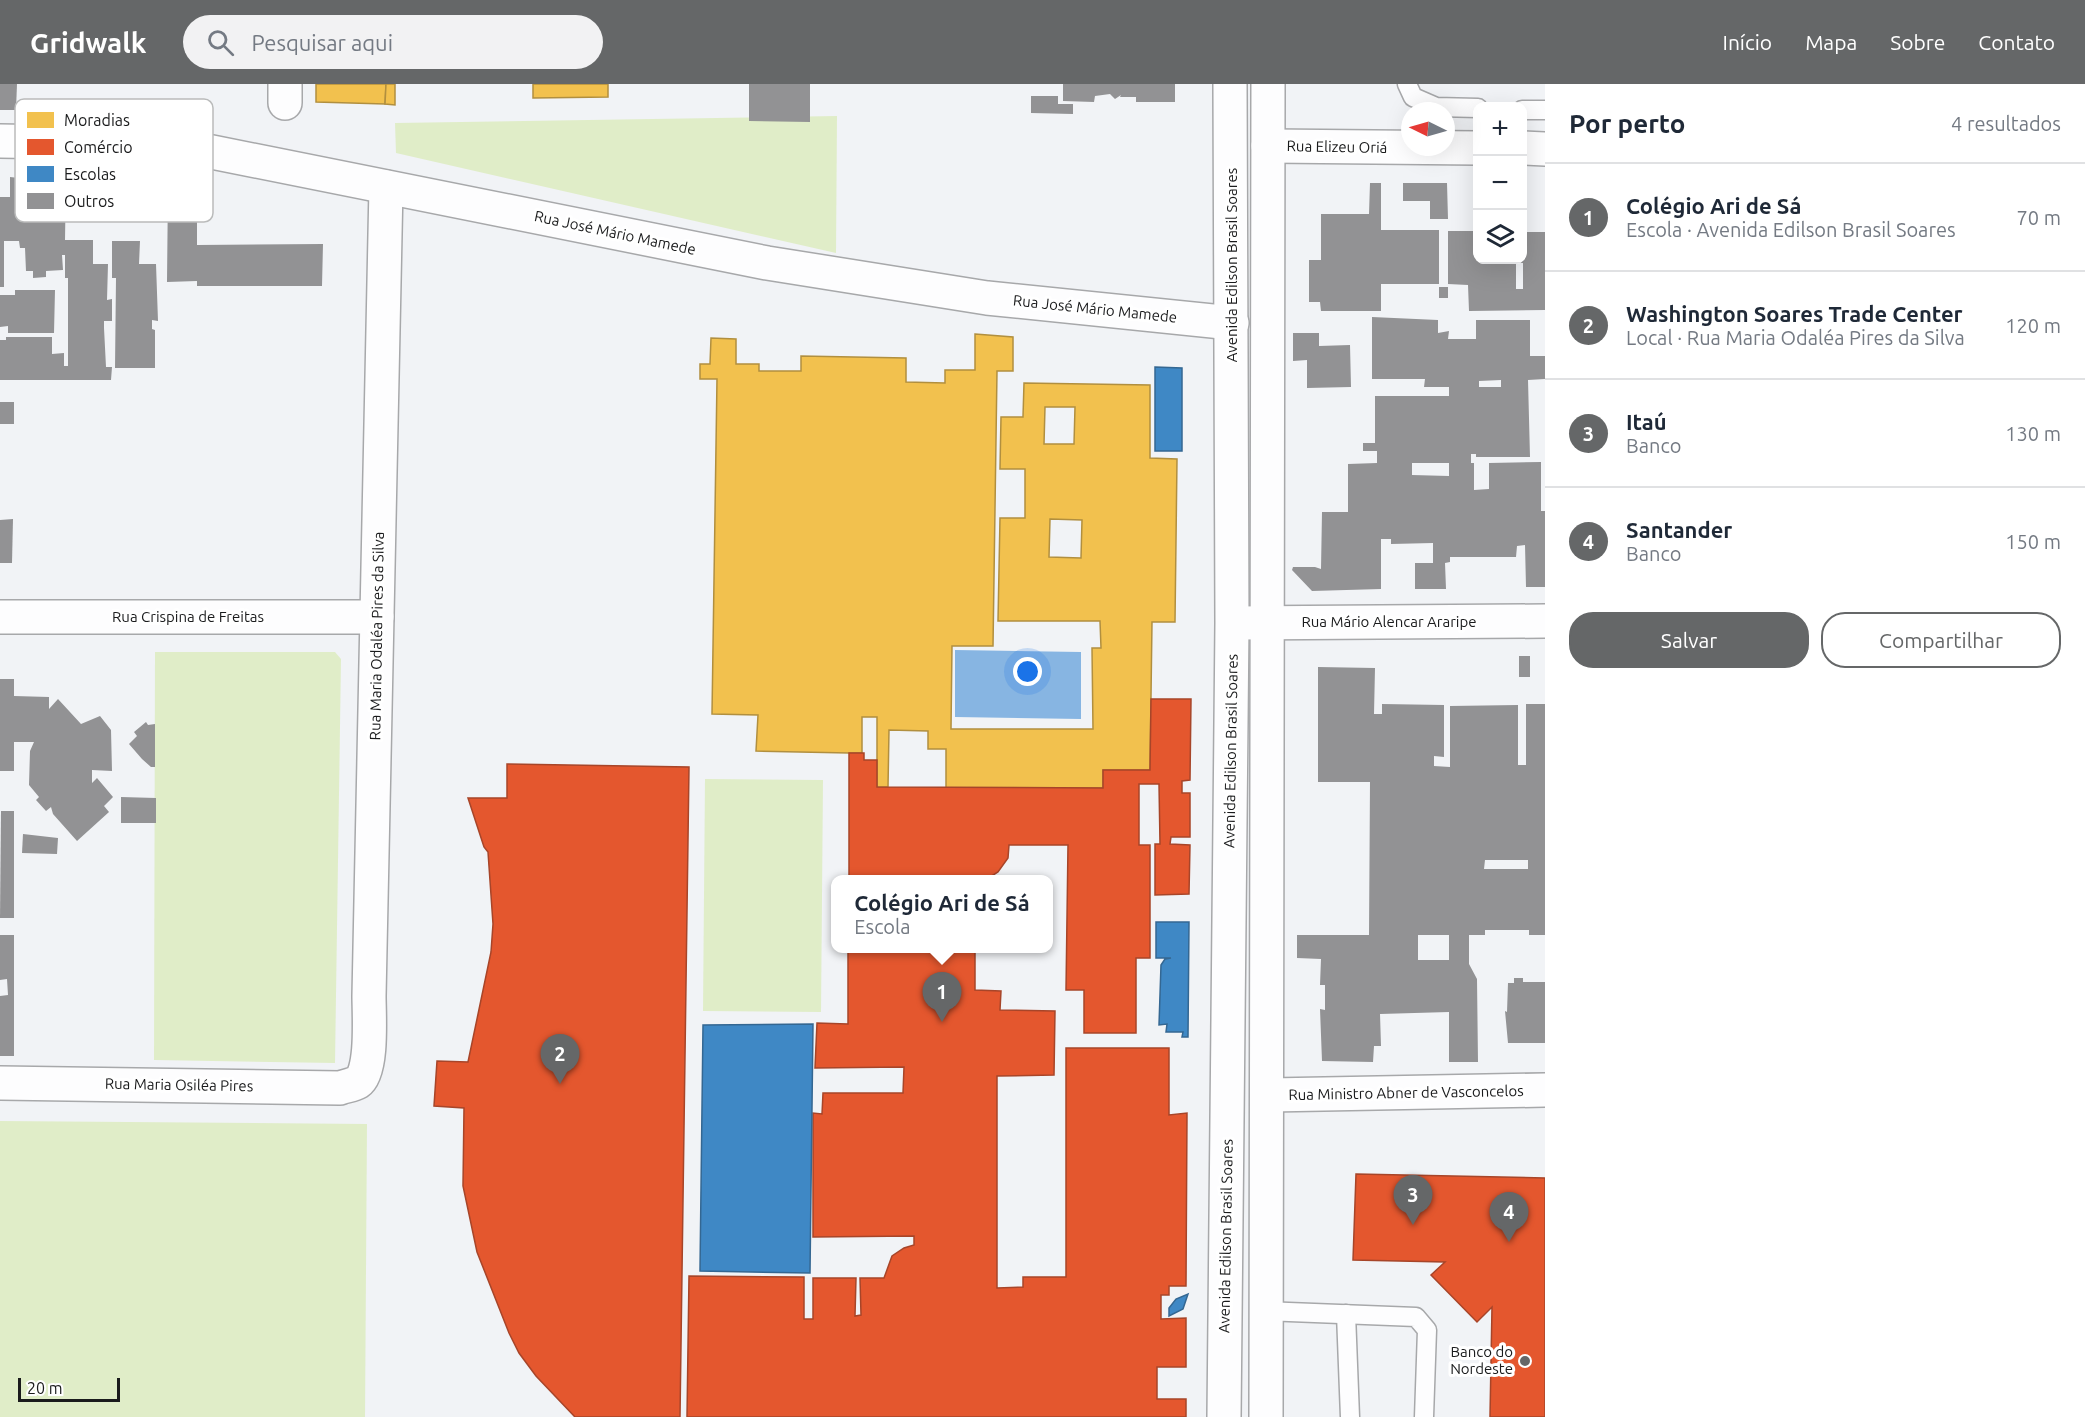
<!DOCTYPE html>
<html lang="pt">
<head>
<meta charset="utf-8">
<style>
  body { margin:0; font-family:Ubuntu,sans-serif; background:#f2f2f3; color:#1f2937 }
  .controls { position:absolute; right:18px; top:18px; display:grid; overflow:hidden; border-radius:12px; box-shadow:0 6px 24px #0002 }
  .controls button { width:54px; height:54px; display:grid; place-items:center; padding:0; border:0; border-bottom:2px solid #e0e1e3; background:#fff; color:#1f2937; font:30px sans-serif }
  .compass { position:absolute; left:1401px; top:18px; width:54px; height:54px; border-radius:50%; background:#fff; box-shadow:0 6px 24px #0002; rotate:275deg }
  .scale { position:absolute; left:18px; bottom:15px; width:102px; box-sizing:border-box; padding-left:6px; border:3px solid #1a1b1c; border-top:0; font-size:16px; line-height:21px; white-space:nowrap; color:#1a1b1c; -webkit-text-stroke:4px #fff; paint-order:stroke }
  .you { position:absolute; left:1028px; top:588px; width:21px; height:21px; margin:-15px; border:4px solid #fff; border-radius:50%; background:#1a73e8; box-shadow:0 0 0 9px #1a73e833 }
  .badge { display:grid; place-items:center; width:39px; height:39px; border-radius:50%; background:#656768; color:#fff; font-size:20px; font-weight:700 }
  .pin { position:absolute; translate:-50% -50px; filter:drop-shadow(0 2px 3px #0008) }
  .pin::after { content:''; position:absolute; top:32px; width:21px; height:18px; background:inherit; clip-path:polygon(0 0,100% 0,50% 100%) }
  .popup { position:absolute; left:831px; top:791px; width:222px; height:78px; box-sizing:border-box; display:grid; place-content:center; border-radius:12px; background:#fff; filter:drop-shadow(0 2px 4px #0005); font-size:20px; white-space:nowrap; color:#747a83 }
  .popup b { font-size:22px; color:#1f2937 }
  .popup::after { content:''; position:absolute; left:50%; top:100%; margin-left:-12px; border:12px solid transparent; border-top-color:#fff }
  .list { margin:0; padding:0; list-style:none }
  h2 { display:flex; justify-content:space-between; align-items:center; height:78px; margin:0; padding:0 24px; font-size:26px }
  h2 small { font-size:20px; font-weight:400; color:#747a83 }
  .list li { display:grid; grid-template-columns:39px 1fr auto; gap:18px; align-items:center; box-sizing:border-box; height:108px; padding:0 24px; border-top:2px solid #e0e1e3 }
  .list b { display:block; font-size:22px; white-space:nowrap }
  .list p { margin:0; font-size:20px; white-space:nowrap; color:#747a83 }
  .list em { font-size:20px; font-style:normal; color:#747a83 }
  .actions { display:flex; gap:12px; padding:18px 24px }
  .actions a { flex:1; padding:14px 0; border:2px solid #656768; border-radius:24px; text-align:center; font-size:21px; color:#656768 }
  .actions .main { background:#656768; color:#fff }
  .icon { flex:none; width:33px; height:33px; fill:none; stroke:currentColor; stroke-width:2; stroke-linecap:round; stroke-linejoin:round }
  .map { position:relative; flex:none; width:1545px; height:1333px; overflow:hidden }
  header { display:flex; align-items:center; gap:36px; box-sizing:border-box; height:84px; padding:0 30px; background:#656768; color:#fff }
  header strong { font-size:28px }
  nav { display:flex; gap:33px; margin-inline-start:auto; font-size:21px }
  .search { width:420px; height:54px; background:#f2f2f3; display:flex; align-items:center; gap:15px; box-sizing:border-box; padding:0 21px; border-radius:33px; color:#747a83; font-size:22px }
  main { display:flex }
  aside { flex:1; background:#fff }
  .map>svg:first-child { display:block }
  .green { fill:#e0edc8 }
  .water { fill:#87b5e2 }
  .homes { fill:#f2c14e; stroke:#b18f3f; stroke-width:1.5; fill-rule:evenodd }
  .shops { fill:#e4572e; stroke:#a74529; stroke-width:1.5 }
  .schools { fill:#3f88c5; stroke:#346792; stroke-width:1.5 }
  .building { fill:#929294; fill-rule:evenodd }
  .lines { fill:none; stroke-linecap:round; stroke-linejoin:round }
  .service-casing { stroke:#a7a8aa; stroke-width:21 }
  .minor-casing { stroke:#a7a8aa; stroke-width:36 }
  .secondary-casing { stroke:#a7a8aa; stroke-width:36 }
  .service { stroke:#fdfdfe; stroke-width:18 }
  .minor { stroke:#fdfdfe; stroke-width:33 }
  .secondary { stroke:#fdfdfe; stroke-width:33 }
  .poi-dot { fill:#656768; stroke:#fff; stroke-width:2 }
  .labels { text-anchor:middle; stroke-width:6; stroke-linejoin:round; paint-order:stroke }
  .street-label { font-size:15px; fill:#1a1b1c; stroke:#fff }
  .poi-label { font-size:15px; fill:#1a1b1c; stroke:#fff; text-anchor:end }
  .key { fill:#fff; stroke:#babbbb; stroke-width:1.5 }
  .key-label { font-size:16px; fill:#1a1b1c }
</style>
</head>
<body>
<header>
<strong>Gridwalk</strong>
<div class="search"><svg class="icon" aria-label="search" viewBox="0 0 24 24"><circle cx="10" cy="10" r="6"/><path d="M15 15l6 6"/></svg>Pesquisar aqui</div>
<nav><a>Início</a><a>Mapa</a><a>Sobre</a><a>Contato</a></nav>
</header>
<main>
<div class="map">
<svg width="1545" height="1333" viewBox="0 0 1545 1333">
  <rect width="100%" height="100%" fill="#f1f3f6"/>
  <g class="green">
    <path d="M837,32L836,169L396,69L395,39Z"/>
    <path d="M155,568H335L341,575L335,979L154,976Z"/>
    <path d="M705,695L823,696L821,928L703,927Z"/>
    <path d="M0,1037L367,1040L365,1333H0Z"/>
  </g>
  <path class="water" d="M955,566L1081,568V635L955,633Z"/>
  <g class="homes">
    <path d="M316,0H386L385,20L316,18Z"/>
    <path d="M386,0H395V21L385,20Z"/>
    <path d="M533,0H608V13L533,14Z"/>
    <path d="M975,250L1013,253V287H997L993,562H952L951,645H1093L1092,564H1101L1100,537H998L1000,434H1025V385H1000L1001,333H1023L1024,299L1150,301V374L1177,375L1175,538H1152L1150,686H1103V704H946V665H928V647L889,646L888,703H877V633H862V669H849L756,667L758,631L712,630L717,295H700V280H710L711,254L736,255V280H759V287H801V272L906,274V298L945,299V286H975ZM1045,323H1075L1074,360H1044ZM1050,435L1082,436L1081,474L1049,473Z"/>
  </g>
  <g class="shops">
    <path d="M1151,615H1191L1190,696L1182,697V709H1190V753H1171L1170,760L1190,761L1189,810L1155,811V760H1160L1159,700H1139V761H1150V874H1136V949H1084V906H1066L1068,761H1009L1008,774L998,788L987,795L849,796V669H864V676H877V703L1103,704V686H1150Z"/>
    <path d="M507,680L689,683L680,1333H575L536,1292L519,1269L509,1249L477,1168L463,1102L464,1024L434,1022L437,977L468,978L491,868L493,840L488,768L484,763L468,714H507Z"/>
    <path d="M848,864H975V906L1001,907L1000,926L1055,927L1054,991L997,992V1204L1023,1203V1193H1066V964H1169V1031L1187,1029L1186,1202H1169V1211H1161V1235L1186,1234V1283H1157V1315H1186V1333H687L689,1192L804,1193V1235H813V1194H856L855,1232L861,1231L860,1194H884L892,1172L904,1164L914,1161V1152L813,1153V1029L822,1030L823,1009H903L904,983L815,984L817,939L848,940Z"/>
    <path d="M1356,1090L1545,1094V1333H1490L1492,1223L1477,1238L1431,1191L1445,1178L1353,1176Z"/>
  </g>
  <g class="schools">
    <path d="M1155,283L1182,284V367H1155Z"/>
    <path d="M1156,838H1189L1188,953H1182L1183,948H1166L1167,940L1159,941L1161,881L1165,875L1171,874H1156Z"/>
    <path d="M813,940L810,1189L700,1187L703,941Z"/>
    <path d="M1188,1210L1183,1225L1169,1232V1224L1176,1215Z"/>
  </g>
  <g class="building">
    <path d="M0,0H17L16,26H0Z"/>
    <path d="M749,0H810V38L749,37Z"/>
    <path d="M1063,0H1175V18H1136V13H1120L1121,11L1115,15L1110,10L1095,12L1094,18L1063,17Z"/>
    <path d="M1031,12H1058V20H1073V30L1031,29Z"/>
    <path d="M48,91H66L65,156H93V180H108L107,216L112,215V237H104V244L106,283H112L111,296H0V256H6V253H52V270L64,269V282H68V194H65V171H62L63,186L46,187V193L33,194V187H26L25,164H20L19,157H4V203H0V113H10V93L19,94V113L49,112Z"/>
    <path d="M171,94L197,99V161L323,160L322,202H197V197L167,198L168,101H171Z"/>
    <path d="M1370,99H1381V146H1439V200H1381V227H1321L1320,218H1309V176H1321V130H1369Z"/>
    <path d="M1403,99H1447L1448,135H1430V117H1403Z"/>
    <path d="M1448,147H1478V176H1507V180L1522,176V148H1545V226L1469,227L1468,201L1448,200ZM1516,179H1523V205H1516Z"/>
    <path d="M112,157H140L139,180H156L158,237L152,236V245L155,246V284H115L116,194H112Z"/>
    <rect x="1439" y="203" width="9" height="11"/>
    <path d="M15,206H55L54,249H8V242L0,243V211H15Z"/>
    <path d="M1372,233L1438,236V249L1449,247L1448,255H1476V236H1530V272H1545V295L1528,296L1530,373H1476V370H1471V379H1474V406L1489,405V379L1541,378V427H1545V503H1526L1525,461L1517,462L1516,473H1450V478L1445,479L1446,505H1415V479H1433V459L1391,460V455H1381V505L1312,507L1292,486L1293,483H1315L1321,485L1322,428H1348V380L1377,379V367H1363V359H1375V312H1449V303H1424L1425,295H1372ZM1501,296V303H1479V297ZM1412,379H1449V392L1412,391Z"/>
    <path d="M1293,249H1319V262L1350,261L1351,303L1307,304V276L1293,277Z"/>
    <rect x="0" y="318" width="14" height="22"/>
    <path d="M13,435L12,479H0V436Z"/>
    <rect x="1519" y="572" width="11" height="21"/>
    <path d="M1318,583L1375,584L1374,630H1382V620L1444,621V673L1434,672V682L1450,683V622L1518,621V681H1526V620H1545V851H1529V846H1485V851H1469V880L1477,895L1478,978H1449V928L1380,930L1381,962H1374L1373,978L1322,977L1320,925L1325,926V901H1320L1321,875L1297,874V851H1369L1370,698H1318ZM1485,776H1528V785H1484ZM1418,851H1449V876H1418Z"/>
    <path d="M0,595H14V612L49,613V625L58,615L81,640L100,632L111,646L112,687L92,686V699L97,694L113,713L104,722L109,728L77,757L53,730L51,723L46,727L36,716L39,713L29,701L30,667L34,658H14V687H0Z"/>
    <path d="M146,638L148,641L155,640V683H151L142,675L129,660L137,652L134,648Z"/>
    <path d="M121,713L156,714V739H121Z"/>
    <path d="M1,727H14V834H0Z"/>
    <path d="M23,750L58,754L57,770L22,769Z"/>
    <path d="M0,851H14V972H0V912L8,911L7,895L0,896Z"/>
    <path d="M1514,894H1523V898H1545V959H1508L1505,927L1507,928L1508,899H1514Z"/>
  </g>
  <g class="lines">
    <g class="service-casing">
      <g id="service">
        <path d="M1407,0L1413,13L1436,23L1478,24"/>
        <path d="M1522,26H1545"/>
        <path d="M1266,1227L1416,1233L1427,1246L1424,1333"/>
        <path d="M1346,1230L1350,1333"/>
      </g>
    </g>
    <g class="minor-casing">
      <g id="minor">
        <path d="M285,19V0"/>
        <path d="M0,57L172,60L767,179L987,214L1232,239"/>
        <path d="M1268,62L1478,64"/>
        <path d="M1522,64L1545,65"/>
        <path d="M0,533H377"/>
        <path d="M1238,539L1545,537"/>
        <path d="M0,999L340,1004C345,1002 353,1001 358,998C373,988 369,930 369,912L386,103"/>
        <path d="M1267,1011L1545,1006"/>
      </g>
    </g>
    <g class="secondary-casing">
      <g id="secondary">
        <path d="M1224,1333L1232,539L1230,0"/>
        <path d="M1266,1333L1268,0"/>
      </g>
    </g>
    <use href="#service" class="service"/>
    <use href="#minor" class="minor"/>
    <use href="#secondary" class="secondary"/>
  </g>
  <circle class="poi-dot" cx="1525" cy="1277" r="6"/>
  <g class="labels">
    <g class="street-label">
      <text transform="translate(1337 63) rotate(1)" y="5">Rua Elizeu Oriá</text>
      <text transform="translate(615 149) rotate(12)" y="5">Rua José Mário Mamede</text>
      <text transform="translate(1232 181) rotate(-90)" y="5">Avenida Edilson Brasil Soares</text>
      <text transform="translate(1095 225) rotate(6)" y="5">Rua José Mário Mamede</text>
      <text x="188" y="538">Rua Crispina de Freitas</text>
      <text x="1389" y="543">Rua Mário Alencar Araripe</text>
      <text transform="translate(377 552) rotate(-89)" y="5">Rua Maria Odaléa Pires da Silva</text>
      <text transform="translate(1231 667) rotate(-89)" y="5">Avenida Edilson Brasil Soares</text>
      <text transform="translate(179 1001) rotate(1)" y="5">Rua Maria Osiléa Pires</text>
      <text transform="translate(1406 1009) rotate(-1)" y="5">Rua Ministro Abner de Vasconcelos</text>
      <text transform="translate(1226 1152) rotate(-89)" y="5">Avenida Edilson Brasil Soares</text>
    </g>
    <g class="poi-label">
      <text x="1513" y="1273">Banco do<tspan x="1513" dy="17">Nordeste</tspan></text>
    </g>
  </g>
  <rect x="15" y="15" width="198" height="123" rx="9" class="key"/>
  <rect x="27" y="28" width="27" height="16" fill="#f2c14e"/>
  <rect x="27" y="55" width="27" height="16" fill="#e4572e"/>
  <rect x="27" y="82" width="27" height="16" fill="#3f88c5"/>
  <rect x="27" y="109" width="27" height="16" fill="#929294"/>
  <g class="key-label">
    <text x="64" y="42">Moradias</text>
    <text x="64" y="69">Comércio</text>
    <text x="64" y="96">Escolas</text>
    <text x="64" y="123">Outros</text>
  </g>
</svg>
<div class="controls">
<button>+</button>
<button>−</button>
<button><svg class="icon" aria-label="layers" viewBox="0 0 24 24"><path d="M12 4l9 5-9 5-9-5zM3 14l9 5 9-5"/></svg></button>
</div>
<svg class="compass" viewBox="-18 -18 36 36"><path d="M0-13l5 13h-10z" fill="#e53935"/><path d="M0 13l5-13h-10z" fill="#747a83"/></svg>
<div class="scale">20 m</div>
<div class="you"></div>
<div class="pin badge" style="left:942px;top:938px">1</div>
<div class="popup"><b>Colégio Ari de Sá</b>Escola</div>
<div class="pin badge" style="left:560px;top:1000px">2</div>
<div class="pin badge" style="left:1413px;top:1141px">3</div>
<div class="pin badge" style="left:1509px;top:1158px">4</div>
</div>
<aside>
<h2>Por perto<small>4 resultados</small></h2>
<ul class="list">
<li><span class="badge">1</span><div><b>Colégio Ari de Sá</b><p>Escola · Avenida Edilson Brasil Soares</p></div><em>70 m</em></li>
<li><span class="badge">2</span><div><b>Washington Soares Trade Center</b><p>Local · Rua Maria Odaléa Pires da Silva</p></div><em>120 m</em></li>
<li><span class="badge">3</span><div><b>Itaú</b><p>Banco</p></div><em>130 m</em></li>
<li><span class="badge">4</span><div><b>Santander</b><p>Banco</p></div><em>150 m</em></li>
</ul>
<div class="actions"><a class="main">Salvar</a><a>Compartilhar</a></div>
</aside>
</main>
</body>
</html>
